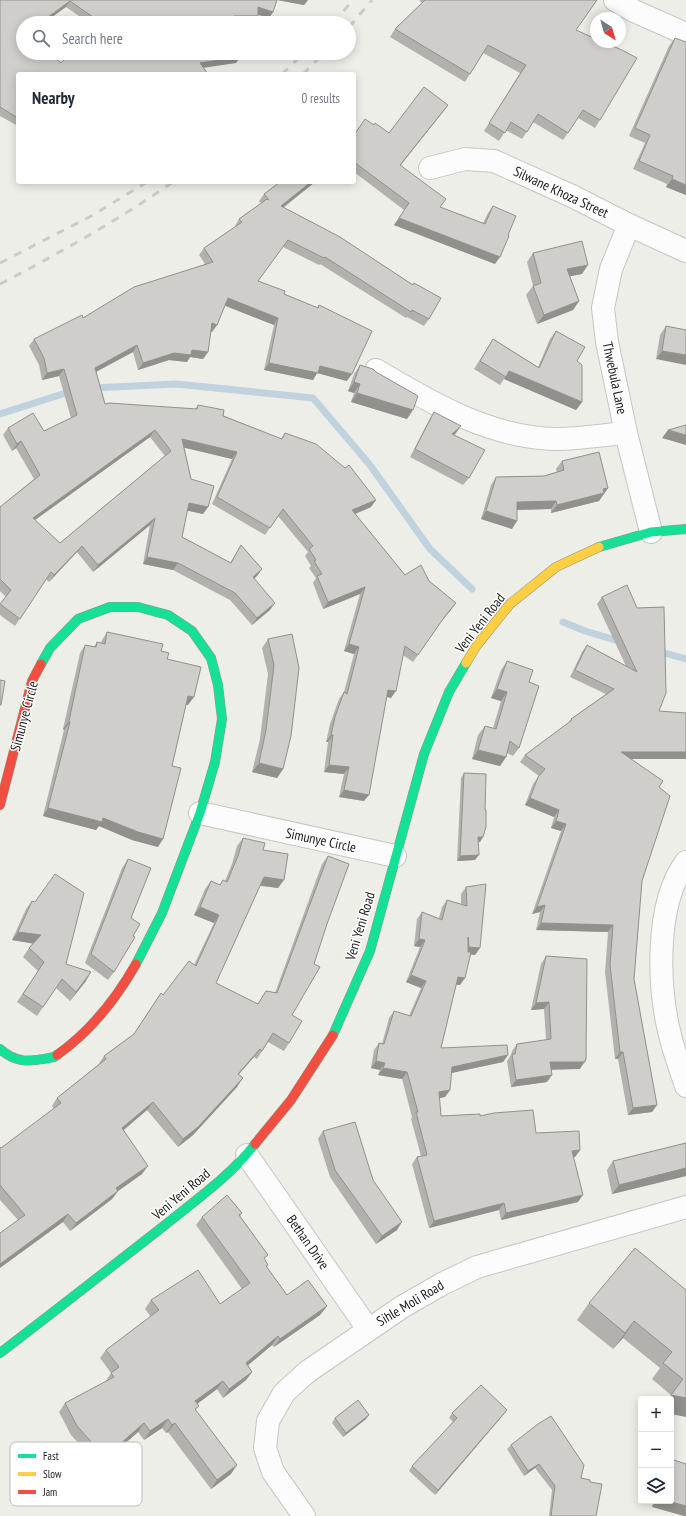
<!DOCTYPE html>
<html lang="en">
<head>
<meta charset="utf-8">
<style>
  body { margin:0; font-family:"PT Sans Narrow",sans-serif; background:#f6f6f7; color:#1f2937 }
  .controls { position:absolute; right:12px; bottom:12px; display:grid; overflow:hidden; border-radius:4px; box-shadow:0 2px 10px #0003 }
  .controls button { width:36px; height:36px; display:grid; place-items:center; padding:0; border:0; border-bottom:1px solid #e0e1e3; background:#fff; color:#1f2937; font:20px sans-serif }
  .compass { position:absolute; left:590px; top:12px; width:36px; height:36px; border-radius:50%; background:#fff; box-shadow:0 2px 10px #0003; rotate:143deg }
  .list { margin:0; padding:0; list-style:none }
  h2 { display:flex; justify-content:space-between; align-items:center; height:52px; margin:0; padding:0 16px; font-size:17px }
  h2 small { font-size:13px; font-weight:400; color:#747a83 }
  .icon { flex:none; width:22px; height:22px; fill:none; stroke:currentColor; stroke-width:2; stroke-linecap:round; stroke-linejoin:round }
  .map { position:relative; flex:none; width:686px; height:1516px; overflow:hidden }
  .search { position:absolute; background:#fff; box-shadow:0 2px 10px #0003; left:16px; top:16px; width:340px; height:44px; display:flex; align-items:center; gap:10px; box-sizing:border-box; padding:0 14px; border-radius:22px; color:#747a83; font-size:15px }
  .panel { position:absolute; background:#fff; box-shadow:0 2px 10px #0003; left:16px; top:72px; width:340px; height:112px; border-radius:4px }
  .map>svg:first-child { display:block }
  .lines { fill:none; stroke-linecap:round; stroke-linejoin:round }
  .stream { stroke:#bfd2de; stroke-width:7 }
  .street-casing { stroke:#c5c5c3; stroke-width:24 }
  .fast-casing { stroke:#929882; stroke-width:10 }
  .slow-casing { stroke:#929882; stroke-width:10 }
  .jam-casing { stroke:#929882; stroke-width:10 }
  .street { stroke:#fcfcfc; stroke-width:22 }
  .fast { stroke:#16e098; stroke-width:9 }
  .slow { stroke:#ffcf43; stroke-width:9 }
  .jam { stroke:#f24e42; stroke-width:9 }
  .rail { stroke:#cbcbca; stroke-width:3; stroke-dasharray:8 8; stroke-linecap:butt }
  .wall { fill:#b2b1ae; fill-rule:evenodd }
  .shaded-wall { fill:#91908d }
  .building { fill:#cfceca; stroke:#91908d; fill-rule:evenodd }
  .labels { text-anchor:middle; stroke-width:3; stroke-linejoin:round; paint-order:stroke }
  .street-label { font-size:14px; fill:#202020; stroke:#fff }
  .key { fill:#fff; stroke:#bcbcbc; stroke-width:1 }
  .key-label { font-size:11px; fill:#202020 }
</style>
</head>
<body>
<div class="map">
<svg width="686" height="1516" viewBox="0 0 686 1516">
  <rect width="100%" height="100%" fill="#eeeee9"/>
  <g class="lines">
    <g class="stream">
      <path d="M92,388L177,384L313,398L370,465L430,549L472,589"/>
      <path d="M0,414L72,391"/>
      <path d="M563,622L585,631L622,642"/>
      <path d="M657,651L686,659"/>
    </g>
    <g class="street-casing">
      <g id="street">
        <path d="M615,0L634,11L686,34"/>
        <path d="M430,168L465,159L494,161L572,196L629,225L686,251"/>
        <path d="M629,225L611,269L603,308L607,342L626,433L651,532"/>
        <path d="M376,370C431,403 491,438 556,439C579,439 603,435 626,433"/>
        <path d="M200,813L395,856"/>
        <path d="M686,862C654,905 658,990 671,1039C675,1055 681,1070 686,1086"/>
        <path d="M247,1155L368,1329"/>
        <path d="M304,1516L273,1472L265,1448L268,1421L284,1393L307,1372L402,1307L442,1284L477,1267L686,1207"/>
      </g>
    </g>
    <g class="fast-casing">
      <g id="fast">
        <path d="M599,547L651,532L686,529"/>
        <path d="M41,664L50,648L78,619L110,607H138L168,615L192,631L211,658L218,685L222,719L215,762L200,813L162,913L136,964"/>
        <path d="M333,1035L370,951L424,754L449,692L466,663"/>
        <path d="M0,1049C18,1065 32,1061 54,1057L57,1055"/>
        <path d="M0,1353C55,1311 110,1268 165,1225C196,1200 230,1176 255,1144"/>
      </g>
    </g>
    <g class="slow-casing">
      <path id="slow" d="M466,663L477,645L510,604L556,567L599,547"/>
    </g>
    <g class="jam-casing">
      <g id="jam">
        <path d="M0,805L32,681L41,664"/>
        <path d="M57,1055C91,1031 116,999 136,964"/>
        <path d="M255,1144L291,1100L333,1035"/>
      </g>
    </g>
    <use href="#street" class="street"/>
    <use href="#fast" class="fast"/>
    <use href="#slow" class="slow"/>
    <use href="#jam" class="jam"/>
    <g class="rail">
      <path d="M333,23L353,0"/>
      <path d="M349,27L372,0"/>
      <path d="M282,74L304,53"/>
      <path d="M303,74L324,53"/>
      <path d="M0,263L93,215L147,182"/>
      <path d="M0,284C60,253 118,220 173,182"/>
    </g>
  </g>
  <g class="wall">
    <path d="M0,0H308L304,5L277,0L273,12L269,18L258,15L254,22H235V23H89L66,7L23,23V53L61,63L240,57L236,63L18,74V126L0,116Z"/>
    <path d="M419,0H597L576,30L600,120L595,128L578,118L563,140L533,122L522,139L506,130L499,141L484,131L520,73L483,53L465,82L390,37L395,29L422,3Z"/>
    <path d="M675,38L686,195L666,187L667,184L633,169L645,143L629,136L669,46Z"/>
    <path d="M448,105L400,166L440,207L483,223L488,213L493,206L495,264L394,225L404,210L354,172V135L374,125L389,133Z"/>
    <path d="M315,182L283,208L429,319L424,326L407,317L406,318L320,264L319,265L283,247L258,281L284,294L317,308L319,305L347,381L317,373L313,380L264,370L274,325L225,305L217,325L212,332L211,331L208,352L203,359L190,357L187,362L169,360L138,370L133,352L96,372L105,404L195,409L198,405L281,439L285,433L371,507L355,514L405,575L429,581L456,603L441,622L413,662L403,655L391,698L387,697L364,801L339,797L344,774L324,772L328,742H326L330,724L339,699L344,692L354,654L344,651L360,594L323,609L313,583L316,578L309,568L311,566L305,556L308,552L278,516L265,535L212,504L232,459L184,447L191,479L208,507L203,514L187,510L182,537L230,563L241,545L262,569L257,576L254,578L270,610L252,625L230,600L173,570L143,564L150,525L93,572L77,552L49,582L46,579L15,626L0,615V605L6,597L0,591V507L34,479L16,448L12,451L3,435L8,428L44,431L71,418L59,376L42,380L39,365L29,346L34,339L205,264L199,255L204,248L235,227V226L239,219L261,203L259,201L264,194ZM150,437L165,456L60,543L35,520Z"/>
    <path d="M533,253L582,274L570,276L579,301L573,310L537,324L526,295L533,286L527,262Z"/>
    <path d="M666,326L686,330L656,359L660,335Z"/>
    <path d="M556,331L577,361L582,402L576,410L504,379L500,385L474,369L493,339L538,367L550,339Z"/>
    <path d="M360,365L407,419L351,402L354,393L348,391L354,374Z"/>
    <path d="M434,412L456,433L454,435L469,478L463,485L410,457L429,420Z"/>
    <path d="M562,461L608,488L599,501L551,513V509L517,510L512,529L481,519L491,485L496,477L544,476L557,472L556,469Z"/>
    <path d="M602,597L637,608L664,607L631,759L659,787L642,881L634,979L657,1105L652,1112L628,1115L618,1059H615L605,972L608,932L536,930L540,912L532,914L561,831L551,828L554,817L525,805L533,784L539,776L520,762L525,755L568,723L571,719L606,694L570,677L582,652L587,645L626,666L597,604Z"/>
    <path d="M107,632L161,651L167,659L188,705H186L172,766L158,847L132,840L99,826L96,830L43,816L64,730L63,729L80,653L85,645L94,647L97,642L101,643L102,640Z"/>
    <path d="M268,639L299,668L283,769L277,778L252,772L260,739L268,674L262,648Z"/>
    <path d="M507,661L529,682L519,748L513,756L507,753L506,757L500,766L472,759L478,735L485,726L493,728L501,701L491,698L501,670Z"/>
    <path d="M464,773L485,810L480,842H478L475,860L457,861L461,778Z"/>
    <path d="M243,838L263,850L278,888L260,886L216,983L258,1004L266,991L275,993L322,864L328,856L292,1015L289,1043L284,1051L268,1042L257,1059L254,1057L238,1075L237,1087L193,1135L178,1147L147,1110L124,1130L142,1174L118,1191L112,1199L70,1231L63,1222L18,1220L0,1200V1147L1,1148L54,1109L52,1106L57,1098L98,1065L104,1056L134,1034L161,993L163,995L194,965L214,923L194,915L205,889L211,881L219,885L223,880L225,881L232,864L237,846Z"/>
    <path d="M128,859L131,918L133,936L114,972L108,980L85,963L122,868Z"/>
    <path d="M466,887L480,948L475,955L471,954L460,985H456L441,1048L508,1055L503,1062L451,1073L450,1090L445,1097L439,1098L441,1116H480L536,1133L580,1150L575,1157H573L578,1202L501,1220L499,1210L429,1228L412,1164L417,1157L421,1156L411,1119L412,1117L402,1079L378,1075L380,1070L371,1068L374,1050L379,1043L382,1044L389,1018L394,1011L409,1016L421,988L406,982L420,947L414,946L417,919L422,912L439,918L442,907L447,900L461,904V894Z"/>
    <path d="M32,901L66,964L86,981L70,1001L56,988L37,1016L17,1002L38,971L23,957L29,948L33,943L12,940L26,909Z"/>
    <path d="M546,956L586,1060L581,1067L580,1069H552L547,1082L511,1087L507,1061L511,1055L512,1051L517,1044L546,1040L544,1009L531,1010L541,964Z"/>
    <path d="M323,1131L373,1180L397,1230L376,1244L330,1177L318,1139Z"/>
    <path d="M686,1143V1176L612,1194L607,1170L613,1161Z"/>
    <path d="M242,1213L240,1216L268,1255L264,1259L267,1267L287,1295L327,1306L320,1315L274,1347L272,1345L248,1365L252,1372L246,1380L223,1398L217,1389L197,1404L196,1411L231,1474L211,1489L168,1432L166,1433L162,1428L144,1440L138,1432L99,1466L71,1435L59,1412L65,1403L105,1382L111,1373L100,1358L106,1350L151,1317L145,1309L151,1300L220,1304L242,1289L196,1225L202,1217Z"/>
    <path d="M686,1290V1417L671,1395L652,1379L660,1368L623,1338L613,1349L577,1320L589,1303Z"/>
    <path d="M507,1410L504,1414L435,1495L409,1471L412,1466L453,1422L449,1418L452,1413Z"/>
    <path d="M335,1418L366,1419L343,1437L332,1423Z"/>
    <path d="M511,1445L581,1478L596,1516H549L552,1490L535,1468L524,1476L507,1449Z"/>
    <path d="M653,1501H671L652,1507Z"/>
  </g>
  <g class="shaded-wall">
    <path d="M277,0H308L304,5Z"/>
    <path d="M70,1L66,7L44,23H40Z"/>
    <path d="M258,7L273,12L269,18L253,13Z"/>
    <path d="M234,16H258L254,22H230Z"/>
    <path d="M240,57L236,63L196,69L200,63Z"/>
    <path d="M448,105L443,112L395,172L400,165Z"/>
    <path d="M672,179L686,185V195L666,187Z"/>
    <path d="M311,182H315L276,213L281,206Z"/>
    <path d="M399,218L500,257L495,264L394,225Z"/>
    <path d="M588,265L582,274L561,278L567,269Z"/>
    <path d="M228,298L278,318L274,325L223,305Z"/>
    <path d="M579,301L573,310L537,324L544,315Z"/>
    <path d="M212,323L217,325L212,332L207,330Z"/>
    <path d="M137,345L133,352L90,375L95,368Z"/>
    <path d="M192,350L208,352L203,359L190,357L187,362L169,360L138,370L143,363L174,353Z"/>
    <path d="M662,351L686,355V365L656,359Z"/>
    <path d="M269,363L320,366L352,374L347,381L317,373L313,380L264,370Z"/>
    <path d="M64,369L59,376L42,380L47,373Z"/>
    <path d="M509,371L582,402L576,410L504,379Z"/>
    <path d="M354,382L360,384L354,393L348,391Z"/>
    <path d="M357,393L413,410L407,419L351,402Z"/>
    <path d="M461,426L456,433L447,441L452,434Z"/>
    <path d="M155,430L150,437L28,525L33,518Z"/>
    <path d="M668,430L686,435V445L662,438Z"/>
    <path d="M182,439L237,452L232,459L177,446Z"/>
    <path d="M21,441L16,448L12,451L17,444Z"/>
    <path d="M608,488L599,501L551,513L557,505Z"/>
    <path d="M376,500L371,507L348,517L352,510Z"/>
    <path d="M556,501L551,509L511,510L517,502Z"/>
    <path d="M189,503L208,507L203,514L184,510Z"/>
    <path d="M486,511L517,521L512,529L481,519Z"/>
    <path d="M155,518L150,525L93,572L98,565Z"/>
    <path d="M82,546L77,552L49,582L54,575Z"/>
    <path d="M147,557L178,563L173,570L143,564Z"/>
    <path d="M262,569L257,576L248,584L253,577Z"/>
    <path d="M365,587L360,594L323,609L328,602Z"/>
    <path d="M275,603L270,610L252,625L257,618Z"/>
    <path d="M456,603L451,610L440,623L445,616Z"/>
    <path d="M349,644L359,647L354,654L344,651Z"/>
    <path d="M497,689L507,692L501,701L491,698Z"/>
    <path d="M388,690L396,691L391,698L384,696Z"/>
    <path d="M188,696L194,697L188,705L182,704Z"/>
    <path d="M69,721L70,722L64,730L63,729Z"/>
    <path d="M331,735H333L328,742H326Z"/>
    <path d="M478,750L506,757L500,766L472,759Z"/>
    <path d="M621,752H686V759H616Z"/>
    <path d="M259,763L283,769L277,778L252,772Z"/>
    <path d="M329,765L349,767L344,774L324,772Z"/>
    <path d="M344,790L369,795L364,801L339,797Z"/>
    <path d="M530,798L559,810L554,817L525,805Z"/>
    <path d="M48,808L103,818L163,839L158,847L132,840L99,826L96,830L43,816Z"/>
    <path d="M556,821L566,824L561,831L551,828Z"/>
    <path d="M478,837H483L480,842H475Z"/>
    <path d="M479,855L475,860L457,861L460,856Z"/>
    <path d="M264,877L284,880L278,888L258,885Z"/>
    <path d="M545,905L540,912L532,914L537,907Z"/>
    <path d="M200,907L219,915L214,923L194,915Z"/>
    <path d="M541,923L613,925L608,932L536,930Z"/>
    <path d="M18,932L41,935L35,944L12,940Z"/>
    <path d="M419,939L425,940L420,947L414,946Z"/>
    <path d="M469,947L480,948L475,955L464,954Z"/>
    <path d="M91,972L86,981L70,1001L76,992Z"/>
    <path d="M411,975L426,981L421,988L406,982Z"/>
    <path d="M458,977L465,978L460,985L453,984Z"/>
    <path d="M549,1002L544,1009L531,1010L536,1003Z"/>
    <path d="M260,1049L254,1057L232,1082L238,1074Z"/>
    <path d="M620,1052H623L618,1059H615Z"/>
    <path d="M508,1055L503,1062L447,1074L452,1067Z"/>
    <path d="M585,1060H586L581,1067L580,1069L546,1070L550,1062Z"/>
    <path d="M376,1061L385,1063L380,1070L371,1068Z"/>
    <path d="M383,1068L407,1072L402,1079L378,1075Z"/>
    <path d="M552,1075L547,1082L511,1087L516,1080Z"/>
    <path d="M243,1078L237,1087L193,1135L178,1147L183,1139Z"/>
    <path d="M450,1090L445,1097L434,1099L439,1092Z"/>
    <path d="M153,1102L147,1110L116,1136L122,1128Z"/>
    <path d="M657,1105L652,1112L628,1115L633,1108Z"/>
    <path d="M580,1150L575,1157L567,1158L572,1151Z"/>
    <path d="M148,1166L142,1174L118,1191L112,1199L70,1231L76,1223L116,1188Z"/>
    <path d="M686,1168V1176L612,1194L619,1185Z"/>
    <path d="M583,1195L578,1202L501,1220L506,1213Z"/>
    <path d="M504,1203L499,1210L429,1228L434,1221Z"/>
    <path d="M68,1214L63,1222L0,1268V1264Z"/>
    <path d="M402,1222L397,1230L376,1244L382,1236Z"/>
    <path d="M327,1306L320,1315L274,1347L280,1339Z"/>
    <path d="M634,1321L623,1338L613,1349Z"/>
    <path d="M278,1336L272,1345L240,1372L246,1363Z"/>
    <path d="M252,1372L246,1380L223,1398L229,1389Z"/>
    <path d="M223,1381L217,1389L189,1410L195,1401Z"/>
    <path d="M671,1395L686,1398V1417L671,1414V1399H668Z"/>
    <path d="M507,1410L504,1414L435,1495L438,1490Z"/>
    <path d="M369,1415L366,1419L343,1437L346,1433Z"/>
    <path d="M168,1419L162,1428L144,1440L150,1431Z"/>
    <path d="M144,1423L138,1432L99,1466L105,1457Z"/>
    <path d="M175,1423L168,1432L166,1433L172,1425Z"/>
    <path d="M539,1464L535,1468L524,1476L528,1471Z"/>
    <path d="M237,1465L231,1474L211,1489L217,1480Z"/>
    <path d="M656,1501H668L686,1506V1516H684L652,1507Z"/>
  </g>
  <g class="building">
    <path d="M0,0H277L273,12L258,7V16H234L235,23H100V22L70,1L40,23H23V53H49L61,63L71,53H239L240,57L200,63L208,74H18V118L0,107Z"/>
    <path d="M425,0H597L576,30L596,39V42H604L624,51L637,58L600,120L583,110L568,133L538,114L527,132L511,122L505,133L489,123L526,65L488,45L470,74L395,29Z"/>
    <path d="M675,38L686,42V185L672,179L673,176L639,161L650,135L635,128Z"/>
    <path d="M424,87L448,105L400,165L446,199L440,207L485,224L493,206L516,216L508,235L509,236L500,257L399,218L409,203L354,162V135L365,119L374,125L375,123L389,133Z"/>
    <path d="M280,182H311L281,206L340,237L413,285L414,283L441,298L429,319L412,310L411,312L325,257L324,258L288,240L258,281L285,291L284,294L318,308L319,305L372,331L352,374L320,366L318,373L269,363L278,318L228,298L217,325L212,323L208,352L192,350L191,355L174,353L143,363L137,345L95,368L105,404L109,403L197,409L198,405L224,410L223,416L282,439L285,433L316,444L345,468L349,465L376,500L352,510L405,575L421,565L429,581L456,603L445,616L418,655L405,646L396,691L388,690L369,795L344,790L349,767L329,765L333,735H331L335,717L344,692L347,694L359,647L349,644L365,587L328,602L317,576L322,574L314,561L316,560L309,549L313,546L283,509L270,528L217,497L237,452L182,439L191,479L214,486L208,507L189,503L182,537L231,563L241,545L262,569L253,577L275,603L257,618L235,593L178,563L147,557L155,518L98,565L82,546L54,575L51,572L20,619L0,604L11,590L0,579V507L40,475L21,441L17,444L8,428L33,413L44,431L77,415L64,369L47,373L44,358L34,339L82,315L83,318L134,287L213,262L204,248L242,222L239,219L267,199L269,200L264,194ZM155,430L171,451L60,543L33,518Z"/>
    <path d="M582,241L588,265L567,269L579,301L544,315L533,286L541,283L533,253Z"/>
    <path d="M666,326L686,330V355L662,351Z"/>
    <path d="M556,331L585,347L577,361L582,365V402L509,371L506,377L480,361L493,339L539,368Z"/>
    <path d="M360,365L373,369L376,372L418,396L413,410L357,393L360,384L354,382Z"/>
    <path d="M434,412L461,426L452,434L485,450L469,478L415,449Z"/>
    <path d="M686,425V435L668,430Z"/>
    <path d="M599,452L608,488L603,489L604,493L557,505L556,501L517,502V521L486,511L496,477L544,476L564,470L562,461Z"/>
    <path d="M627,585L637,608L664,607L666,693L659,711L686,713V752H621L663,781L659,787L670,796L642,881L634,979L657,1105L633,1108L623,1052H620L610,965L613,925L541,923L545,905L537,907L566,824L556,821L559,810L530,798L538,777L545,769L525,755L572,720L571,719L614,689L575,670L587,645L637,672L602,597Z"/>
    <path d="M107,632L163,644L161,651L169,653L167,659L201,667L194,697L188,696L172,766L181,768L163,839L138,832L103,818L102,822L48,808L70,722L69,721L85,645L96,647L97,642L105,644Z"/>
    <path d="M292,634L299,668L291,736L283,769L259,763L266,730L274,665L268,639Z"/>
    <path d="M507,661L533,670L529,682L539,686L519,748L510,741L506,757L478,750L485,726L496,729L507,692L497,689Z"/>
    <path d="M0,680L5,681L1,705H0Z"/>
    <path d="M464,773L486,774L485,810H486V827L483,837H478L479,855L460,856Z"/>
    <path d="M243,838L265,843L263,850L288,854L284,880L264,877L216,983L258,1004L266,991L277,993L328,856L349,864L327,924L314,964L320,967L292,1015L302,1021L289,1043L273,1033L262,1051L260,1049L238,1074L243,1078L198,1127L183,1139L153,1102L122,1128L148,1166L116,1188L118,1191L76,1223L68,1214L0,1264V1233L25,1215L0,1185V1147L1,1148L61,1103L57,1098L106,1059L104,1056L134,1034L161,993L163,995L189,961L196,966L219,915L200,907L211,881L220,885L223,880L227,882L238,856Z"/>
    <path d="M128,859L151,868L131,918L140,924L133,936L135,937L114,972L91,954Z"/>
    <path d="M55,874L84,893L66,964L91,972L76,992L62,979L43,1007L23,994L44,962L29,948L41,935L18,932L32,901L35,902Z"/>
    <path d="M486,884L480,948L469,947L468,937V952H471L465,978L458,977L441,1048L507,1045L508,1055L452,1067L450,1090L439,1092L441,1116L480,1114V1116L494,1113L533,1110L536,1133L579,1131L580,1150L572,1151L583,1195L506,1213L504,1203L434,1221L417,1157L427,1155L416,1112H418L407,1072L383,1068L385,1063L376,1061L379,1043L384,1044L394,1011L411,1016L426,981L411,975L425,940L419,939L422,912L442,920L447,900L467,906L466,887Z"/>
    <path d="M546,956L587,959L586,1060H585V1062H550L552,1075L516,1080L512,1054H515L517,1044L551,1039L549,1002L536,1003Z"/>
    <path d="M355,1122L373,1180L402,1222L382,1236L335,1170L323,1131Z"/>
    <path d="M686,1143V1168L619,1185L613,1161Z"/>
    <path d="M227,1195L242,1213L239,1215L268,1255L264,1258L268,1265L266,1266L287,1295L308,1280L327,1306L280,1339L278,1336L246,1363L252,1372L229,1389L223,1381L195,1401L199,1406L195,1409L237,1465L217,1480L175,1423L172,1425L168,1419L150,1431L144,1423L105,1457L77,1426L65,1403L114,1377L111,1373L119,1367L106,1350L159,1310L151,1300L198,1270L220,1304L250,1283L202,1217Z"/>
    <path d="M635,1248L686,1290V1398L671,1395L683,1379L663,1363L672,1352L634,1321L625,1333L589,1303Z"/>
    <path d="M481,1385L507,1410L438,1490L412,1466L457,1418L452,1413Z"/>
    <path d="M358,1400L369,1415L346,1433L335,1418Z"/>
    <path d="M551,1416L584,1465L581,1478L590,1480V1482L602,1484L596,1516H551L555,1486L539,1464L528,1471L511,1445L538,1424Z"/>
    <path d="M671,1459L686,1464V1506L668,1501H671Z"/>
  </g>
  <g class="labels">
    <g class="street-label">
      <text transform="translate(561 192) rotate(25)" y="5">Silwane Khoza Street</text>
      <text transform="translate(615 378) rotate(78)" y="5">Thwebula Lane</text>
      <text transform="translate(480 623) rotate(-52)" y="5">Veni Yeni Road</text>
      <text transform="translate(24 716) rotate(-75)" y="5">Simunye Circle</text>
      <text transform="translate(321 840) rotate(12)" y="5">Simunye Circle</text>
      <text transform="translate(360 926) rotate(-73)" y="5">Veni Yeni Road</text>
      <text transform="translate(181 1194) rotate(-40)" y="5">Veni Yeni Road</text>
      <text transform="translate(308 1242) rotate(55)" y="5">Bethan Drive</text>
      <text transform="translate(410 1303) rotate(-31)" y="5">Sihle Moli Road</text>
    </g>
  </g>
  <rect x="10" y="1442" width="132" height="64" rx="6" class="key"/>
  <rect x="18" y="1454" width="18" height="4" fill="#16e098"/>
  <rect x="18" y="1472" width="18" height="4" fill="#ffcf43"/>
  <rect x="18" y="1490" width="18" height="4" fill="#f24e42"/>
  <g class="key-label">
    <text x="43" y="1460">Fast</text>
    <text x="43" y="1478">Slow</text>
    <text x="43" y="1496">Jam</text>
  </g>
</svg>
<div class="controls">
<button>+</button>
<button>−</button>
<button><svg class="icon" aria-label="layers" viewBox="0 0 24 24"><path d="M12 4l9 5-9 5-9-5zM3 14l9 5 9-5"/></svg></button>
</div>
<svg class="compass" viewBox="-18 -18 36 36"><path d="M0-13l5 13h-10z" fill="#e53935"/><path d="M0 13l5-13h-10z" fill="#747a83"/></svg>
<div class="search"><svg class="icon" aria-label="search" viewBox="0 0 24 24"><circle cx="10" cy="10" r="6"/><path d="M15 15l6 6"/></svg>Search here</div>
<section class="panel">
<h2>Nearby<small>0 results</small></h2>
<ul class="list">
</ul>
</section>
</div>
</body>
</html>
